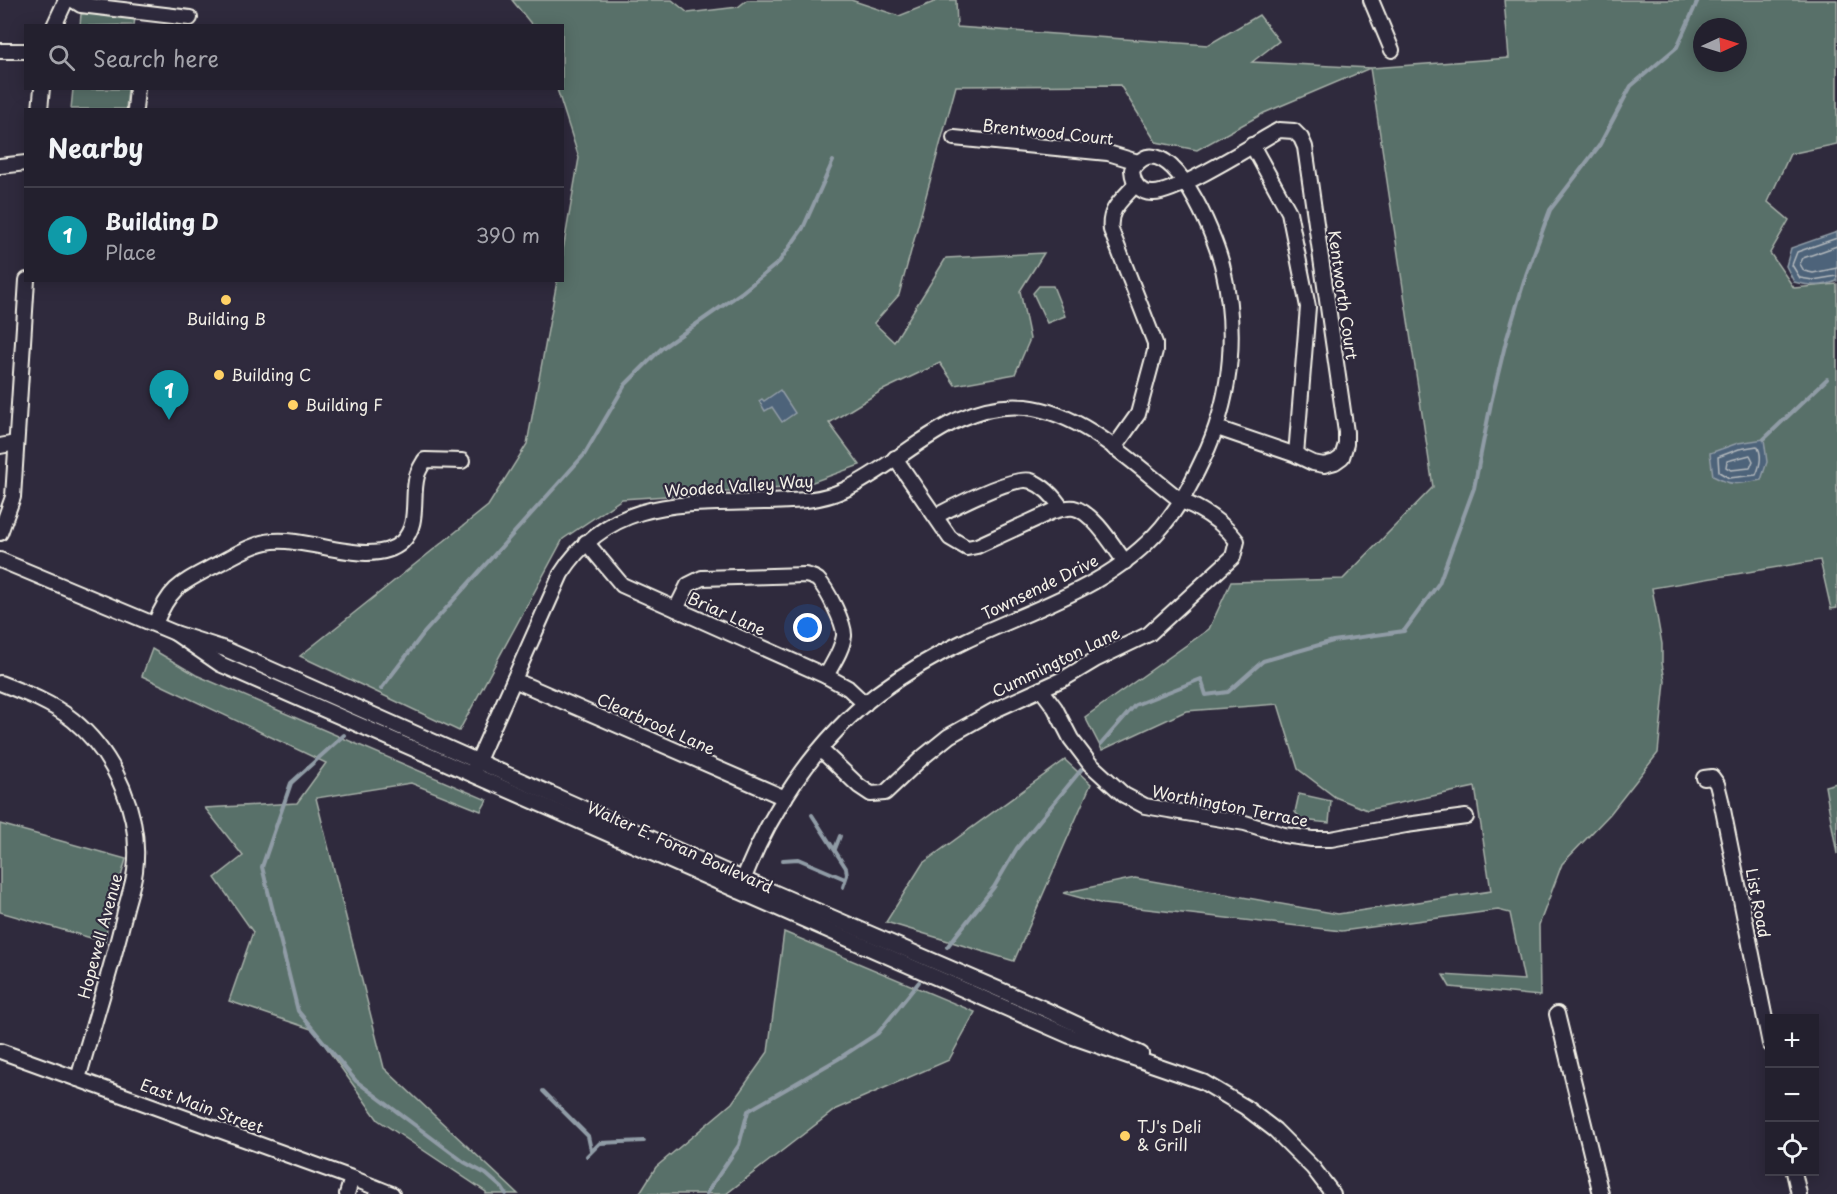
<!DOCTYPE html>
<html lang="en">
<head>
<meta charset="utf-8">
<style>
  body { margin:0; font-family:"Playpen Sans",sans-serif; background:#2b2836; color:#f1f3f6 }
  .controls { position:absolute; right:18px; bottom:18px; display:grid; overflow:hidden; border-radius:0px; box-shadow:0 3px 15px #0003 }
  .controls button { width:54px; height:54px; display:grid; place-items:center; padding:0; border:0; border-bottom:2px solid #403e4a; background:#23202e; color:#f1f3f6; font:30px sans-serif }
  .compass { position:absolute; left:1693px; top:18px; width:54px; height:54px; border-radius:50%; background:#23202e; box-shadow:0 3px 15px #0003; rotate:86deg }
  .you { position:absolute; left:808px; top:628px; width:21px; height:21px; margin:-15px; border:4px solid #fff; border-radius:50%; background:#1a73e8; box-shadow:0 0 0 9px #1a73e833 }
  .badge { display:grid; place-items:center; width:39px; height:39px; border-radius:50%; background:#0b8043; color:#fff; font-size:20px; font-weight:700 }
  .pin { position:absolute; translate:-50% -50px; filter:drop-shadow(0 2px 3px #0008) }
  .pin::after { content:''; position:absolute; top:32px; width:21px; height:18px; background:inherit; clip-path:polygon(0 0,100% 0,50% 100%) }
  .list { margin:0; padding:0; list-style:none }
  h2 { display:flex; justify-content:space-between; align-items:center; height:78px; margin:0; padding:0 24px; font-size:26px }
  h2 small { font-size:20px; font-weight:400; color:#a3a3aa }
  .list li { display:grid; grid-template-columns:39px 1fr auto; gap:18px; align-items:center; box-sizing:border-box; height:96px; padding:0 24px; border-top:2px solid #403e4a }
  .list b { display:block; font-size:22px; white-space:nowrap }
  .list p { margin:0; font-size:20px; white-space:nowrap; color:#a3a3aa }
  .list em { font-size:20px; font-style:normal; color:#a3a3aa }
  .icon { flex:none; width:33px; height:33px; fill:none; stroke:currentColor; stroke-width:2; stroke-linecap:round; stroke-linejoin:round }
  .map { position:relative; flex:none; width:1837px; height:1194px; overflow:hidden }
  .search { position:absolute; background:#23202e; box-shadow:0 3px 15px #0003; left:24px; top:24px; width:540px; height:66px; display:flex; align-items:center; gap:15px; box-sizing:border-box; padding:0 21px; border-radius:0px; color:#a3a3aa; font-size:22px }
  .panel { position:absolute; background:#23202e; box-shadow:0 3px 15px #0003; left:24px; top:108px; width:540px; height:174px; border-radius:0px }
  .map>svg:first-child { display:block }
  .green { fill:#596f69; stroke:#a6b0a8; stroke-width:1.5; fill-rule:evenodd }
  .water { fill:#4e637a; stroke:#909ca6; stroke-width:1.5 }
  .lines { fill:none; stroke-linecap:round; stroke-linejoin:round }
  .shore { stroke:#b2b8bc; stroke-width:1.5 }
  .stream { stroke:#909ca6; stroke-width:4 }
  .minor-casing { stroke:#f4f1e8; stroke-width:18 }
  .minor { stroke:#2f2a3d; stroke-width:14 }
  .poi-dot { fill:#ffd166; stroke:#2f2a3d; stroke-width:2 }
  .labels { text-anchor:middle; stroke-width:4.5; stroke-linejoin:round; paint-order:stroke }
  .street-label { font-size:16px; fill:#f4f1e8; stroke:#2f2a3d }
  .poi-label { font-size:16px; fill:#f4f1e8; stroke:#2f2a3d; text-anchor:start }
</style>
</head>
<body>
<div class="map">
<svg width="1837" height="1194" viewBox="0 0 1837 1194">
  <rect width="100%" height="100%" fill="#2f2a3d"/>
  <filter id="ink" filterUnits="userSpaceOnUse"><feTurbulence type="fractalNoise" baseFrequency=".0167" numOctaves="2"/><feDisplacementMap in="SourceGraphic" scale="12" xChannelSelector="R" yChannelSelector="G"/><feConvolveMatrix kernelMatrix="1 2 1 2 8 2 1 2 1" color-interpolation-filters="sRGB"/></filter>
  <g filter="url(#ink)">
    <g class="green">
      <path d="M512,0H672L688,13L738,7L747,0H851L899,16L939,0H956L957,27L1208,45L1259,15L1279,41L1252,62L1371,68L1509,58L1504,0H1837V144L1790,154L1768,202L1789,220L1770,253L1794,288L1837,284V608L1831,609L1820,560L1652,588L1662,644V663L1665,681L1658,753L1610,814L1562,864L1539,925L1540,996L1450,987L1443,975L1524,980L1510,913L1498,910L1342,931L1103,904L1063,893L1135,878L1338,914L1491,891L1475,787L1367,810L1335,797L1298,769L1278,704L1186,711L1102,750L1085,717L1209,629L1231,582L1343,579L1433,487L1370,68L1264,113L1197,150L1156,142L1120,85L956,86L899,295L874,323L894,342L946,258L1044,253L1020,291L1030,339L1015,374L955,385L940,363L881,391L829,423L860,465L799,487L622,499L563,539L459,731L300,656L488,506L527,444L557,281L562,280L563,250L579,158L557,89L562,88V26L532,25ZM1702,27H1738V63H1702Z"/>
      <path d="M90,12L135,18L134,25L80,26L81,14Z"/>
      <path d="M73,89H128L126,109H71Z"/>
      <path d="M1039,286H1053L1065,316L1047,323L1033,293Z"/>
      <path d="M152,649L196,675L487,800L481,811L411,783L316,798L384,1068L518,1194H486V1192L378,1120L314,1030L229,1001L253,932L215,878L243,856L205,808L297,803L326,763L142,676Z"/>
      <path d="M1065,760L1091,784L1014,961L886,922L923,863Z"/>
      <path d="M1837,783V854L1825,786Z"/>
      <path d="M1299,794L1331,801L1329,823L1302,820L1295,812Z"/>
      <path d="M0,824L126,859L108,922L105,942L0,912Z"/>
      <path d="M784,932L975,1012L949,1060L836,1109L726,1194H639L656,1167L732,1103L768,1052Z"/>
    </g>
    <g class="water">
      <path d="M1837,232V281C1822,287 1810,286 1794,282L1786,266L1791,248Z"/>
      <path d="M780,390L795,413L782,422L772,407L765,411L759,401L762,399L764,401Z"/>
      <path d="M1764,439L1767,462L1761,480C1740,484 1733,487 1713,476L1710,453L1738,443Z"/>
    </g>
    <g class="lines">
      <g class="shore">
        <path d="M1837,238L1797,252L1792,265L1800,278L1813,280L1837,276"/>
        <path d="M1837,246L1803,258L1800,264L1804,271L1813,273L1837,268"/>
        <path d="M1757,446C1763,455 1760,466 1756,475L1729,478L1719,472L1718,457L1739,449Z"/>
        <path d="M1750,455L1753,461L1750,468L1731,470L1726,467L1727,461Z"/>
      </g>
      <g class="stream">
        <path d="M1764,439L1827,379"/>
        <path d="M381,689L423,634L584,455L625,385L662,348L741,293L779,262L803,228L833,161"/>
        <path d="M344,735L291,783L262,867L298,1011L356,1081L464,1162L486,1174L502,1188L506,1194"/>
        <path d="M1101,744L1135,705L1201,679L1206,695L1228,692L1263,661L1333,641L1404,631L1439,583L1474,488L1491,403L1506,341L1526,275L1550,210L1599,146L1631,86L1677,47L1698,0"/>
        <path d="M812,815L846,868L847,875L843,887"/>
        <path d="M835,849L840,836"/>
        <path d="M783,860L798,859L845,879"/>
        <path d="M947,947L994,887L1017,848L1081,770"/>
        <path d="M543,1091L588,1136L591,1150"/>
        <path d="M587,1156L600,1143L644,1141"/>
        <path d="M706,1194L739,1145L748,1111L838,1059L878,1033L919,982"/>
      </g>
      <g class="minor-casing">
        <g id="minor">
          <path d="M73,0L81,5L190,18"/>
          <path d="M1371,0L1392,50"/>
          <path d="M54,26L66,0"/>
          <path d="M0,51H26"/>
          <path d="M40,110L42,88"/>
          <path d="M135,110L137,88"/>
          <path d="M954,138L1108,153L1138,162"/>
          <path d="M1252,145L1289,212L1308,307L1296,455"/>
          <path d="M0,166L26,163"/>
          <path d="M0,446L16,443"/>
          <path d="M1114,448L1138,414L1155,351V343L1111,230C1108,209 1122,200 1135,185"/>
          <path d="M895,458L950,538L967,548L977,546L1051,512C1058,510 1066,507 1074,508C1093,512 1114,547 1125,562"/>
          <path d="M936,516C953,507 1015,475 1031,481C1044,486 1055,498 1062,509"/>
          <path d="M0,533L13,497L27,280"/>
          <path d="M586,542L622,585L826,676L848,688L865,704"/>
          <path d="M0,560L175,633L225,649L722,870L1042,1008L1141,1054"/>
          <path d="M676,609L688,585L702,578L805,575C809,576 814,577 818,580C827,589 845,624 844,636C842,650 833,663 826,676"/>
          <path d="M155,624C170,587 180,584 214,566C232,557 253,543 273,541C309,537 373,569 402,542C420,525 411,497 417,476C418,471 422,465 425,460L462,461"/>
          <path d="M175,633L220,664L1070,1036L1203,1082L1245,1107L1275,1130L1313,1168L1333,1194"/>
          <path d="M514,680L785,798"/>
          <path d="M0,683C26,693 52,703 73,720C116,755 142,817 135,871C133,886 127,901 124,916C111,971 93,1025 78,1079"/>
          <path d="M1041,689L1055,708L1071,739L1090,764L1124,795L1145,806L1245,823L1284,835L1312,839H1331L1406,825L1466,817"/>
          <path d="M472,774L561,574C610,497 683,504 764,502C791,501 818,502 844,490C905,462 952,400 1026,407C1084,413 1135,465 1179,499C1184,503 1190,504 1195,507C1212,516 1226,526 1237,541L1233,557L1149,634L1095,660L1065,678L995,710L949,736L923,757L885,793L871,794L859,786L821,750"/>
          <path d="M1704,778L1712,777L1717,784L1721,800L1770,1044"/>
          <path d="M739,891C766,817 814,742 878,693C905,673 935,655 965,641C1034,608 1111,587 1162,527C1182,503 1195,477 1208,448C1232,392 1237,329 1223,269C1218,244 1181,149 1147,157C1140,159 1136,164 1132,170C1133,183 1140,194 1154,193C1177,193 1255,144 1279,130L1294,131L1301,138L1305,147L1346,432V444L1342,457L1335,462L1324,465L1313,463L1296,455L1217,428"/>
          <path d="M1557,1014L1601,1194"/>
          <path d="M0,1051L352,1178L392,1194"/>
          <path d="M1794,1172L1799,1194"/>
          <path d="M347,1194L352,1178"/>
        </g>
      </g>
      <use href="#minor" class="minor"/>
    </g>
  </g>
  <g class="poi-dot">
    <circle cx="226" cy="300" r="6"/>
    <circle cx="219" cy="375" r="6"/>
    <circle cx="293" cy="405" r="6"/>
    <circle cx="1125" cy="1136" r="6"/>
  </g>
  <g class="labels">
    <g class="street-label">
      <text transform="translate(1048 132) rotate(6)" y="6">Brentwood Court</text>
      <text transform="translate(1343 295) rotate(82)" y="6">Kentworth Court</text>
      <text transform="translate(739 486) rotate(-4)" y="6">Wooded Valley Way</text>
      <text transform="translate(1040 587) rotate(-26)" y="6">Townsende Drive</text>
      <text transform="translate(727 614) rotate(24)" y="6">Briar Lane</text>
      <text transform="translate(1056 662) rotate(-26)" y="6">Cummington Lane</text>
      <text transform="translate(656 724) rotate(24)" y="6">Clearbrook Lane</text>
      <text transform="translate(1230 806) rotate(11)" y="6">Worthington Terrace</text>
      <text transform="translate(680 847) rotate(24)" y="6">Walter E. Foran Boulevard</text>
      <text transform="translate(1758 903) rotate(79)" y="6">List Road</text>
      <text transform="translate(100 936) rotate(-75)" y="6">Hopewell Avenue</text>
      <text transform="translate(202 1106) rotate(20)" y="6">East Main Street</text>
    </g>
    <g class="poi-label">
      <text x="226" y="325" text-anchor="middle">Building B</text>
      <text x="231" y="381">Building C</text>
      <text x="305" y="411">Building F</text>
      <text x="1137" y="1133">TJ's Deli<tspan x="1137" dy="18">&amp; Grill</tspan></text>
    </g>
  </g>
</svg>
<div class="controls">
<button>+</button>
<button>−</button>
<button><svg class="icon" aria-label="locate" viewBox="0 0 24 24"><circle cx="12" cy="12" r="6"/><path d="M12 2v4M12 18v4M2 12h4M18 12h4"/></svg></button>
</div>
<svg class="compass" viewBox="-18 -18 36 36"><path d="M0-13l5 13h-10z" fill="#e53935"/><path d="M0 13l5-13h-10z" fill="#a3a3aa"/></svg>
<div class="you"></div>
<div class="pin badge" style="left:169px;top:420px;background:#0f9aa8">1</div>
<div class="search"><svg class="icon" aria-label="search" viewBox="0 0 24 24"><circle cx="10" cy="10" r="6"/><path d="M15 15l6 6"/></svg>Search here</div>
<section class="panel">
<h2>Nearby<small></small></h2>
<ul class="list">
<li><span class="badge" style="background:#0f9aa8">1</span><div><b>Building D</b><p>Place</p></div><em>390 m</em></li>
</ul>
</section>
</div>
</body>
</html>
